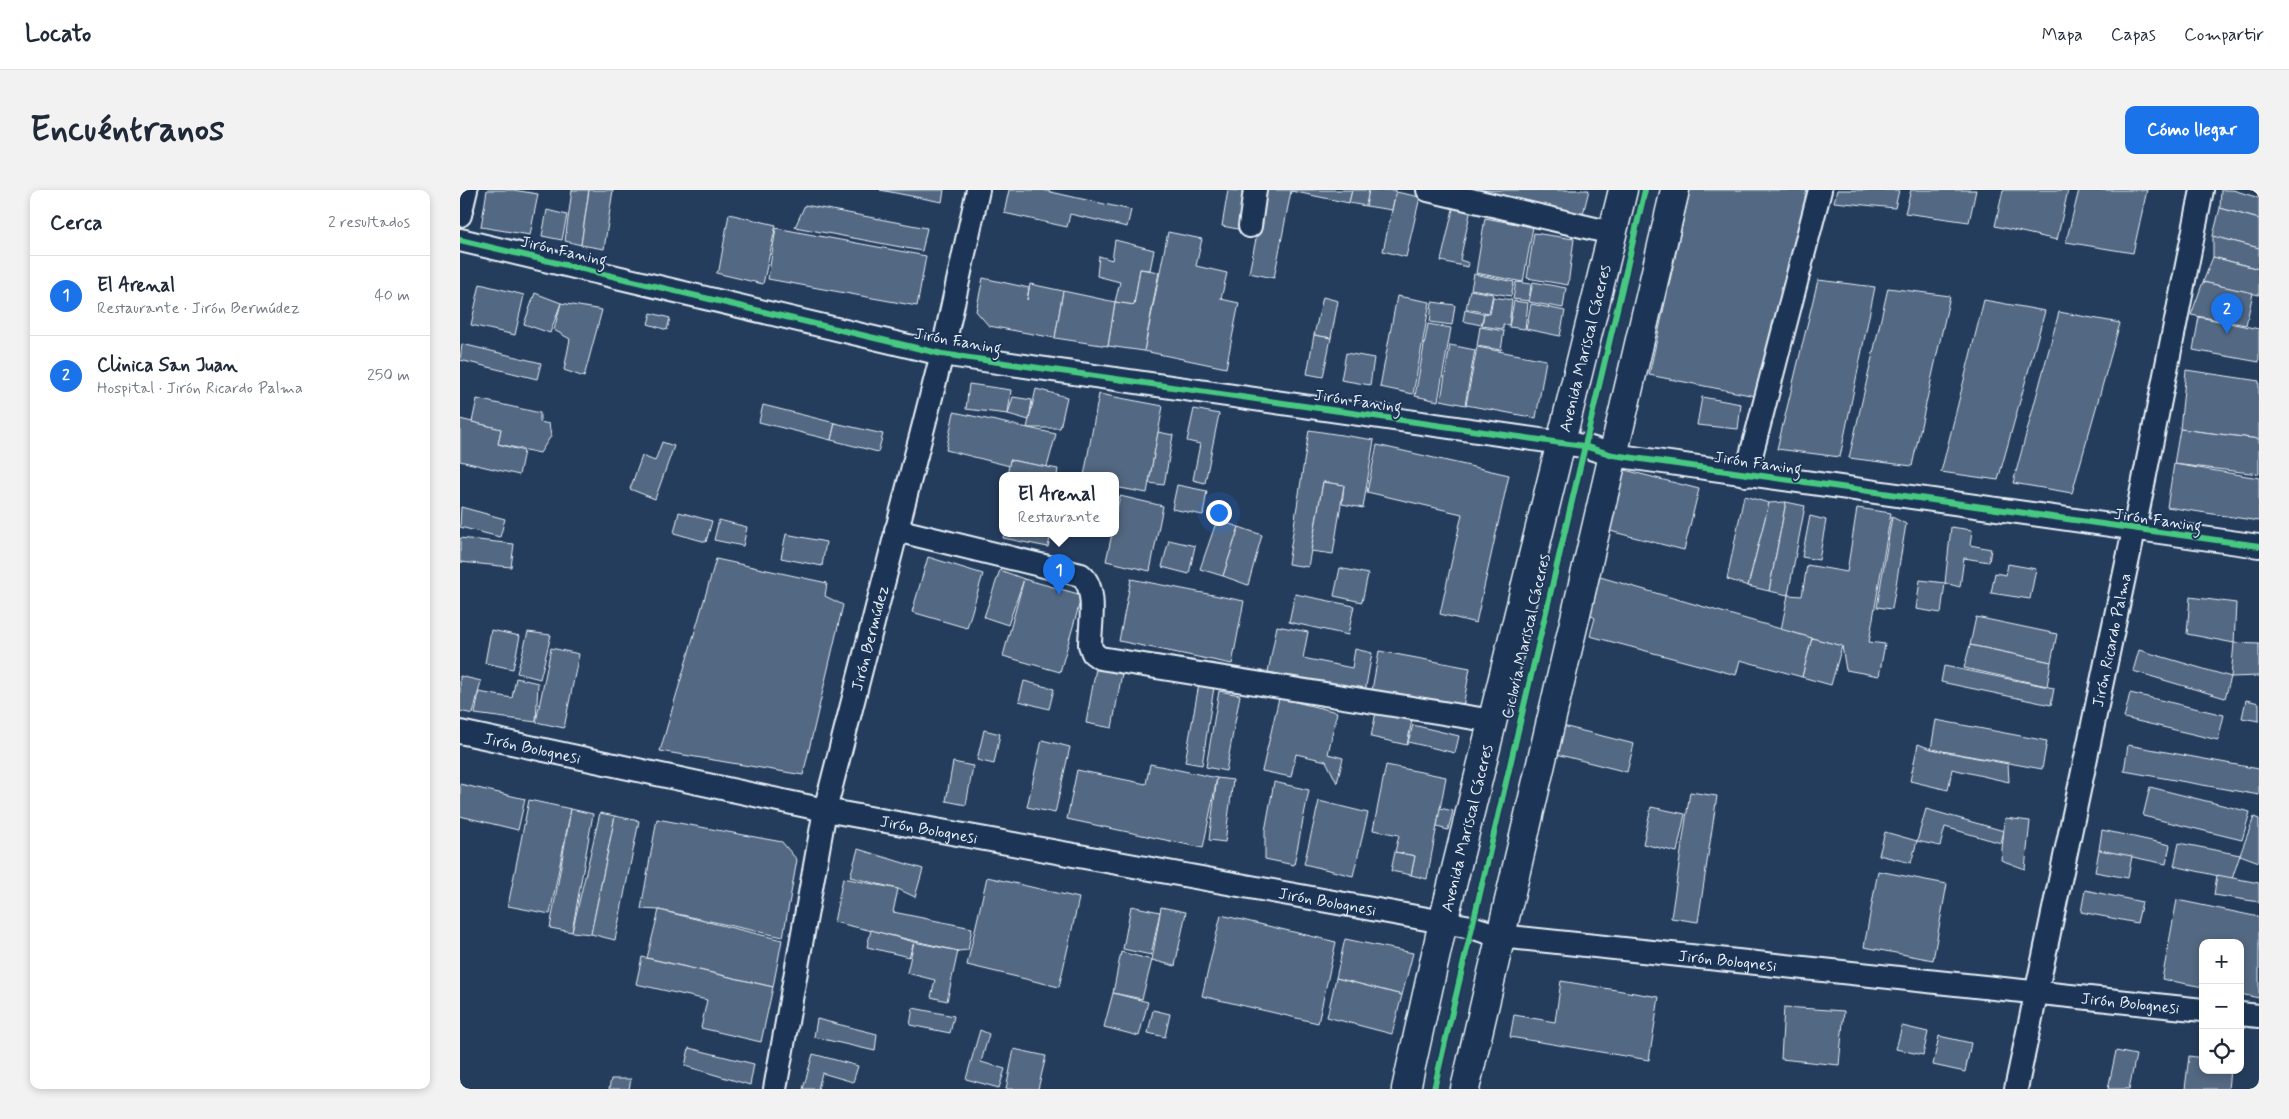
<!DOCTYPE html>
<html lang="es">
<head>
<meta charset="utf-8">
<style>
  body { margin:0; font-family:Mynerve,sans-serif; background:#f2f2f3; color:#1f2937 }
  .controls { position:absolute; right:15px; bottom:15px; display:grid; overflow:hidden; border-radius:10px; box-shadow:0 2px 8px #0003 }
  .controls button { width:45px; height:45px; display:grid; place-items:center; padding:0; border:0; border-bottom:1px solid #e0e1e3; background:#fff; color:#1f2937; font:25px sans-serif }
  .you { position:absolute; left:758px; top:322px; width:18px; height:18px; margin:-12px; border:4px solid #fff; border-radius:50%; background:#1a73e8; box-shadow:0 0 0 8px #1a73e833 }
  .badge { display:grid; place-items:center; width:32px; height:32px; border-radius:50%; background:#1a73e8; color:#fff; font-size:16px; font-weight:700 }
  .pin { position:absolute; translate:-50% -41px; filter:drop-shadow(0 1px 2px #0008) }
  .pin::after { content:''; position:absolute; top:26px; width:18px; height:15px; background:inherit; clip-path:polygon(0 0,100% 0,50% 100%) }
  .popup { position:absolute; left:539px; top:282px; width:120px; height:65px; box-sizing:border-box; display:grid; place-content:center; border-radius:10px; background:#fff; filter:drop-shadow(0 1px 4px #0005); font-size:16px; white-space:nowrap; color:#747a83 }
  .popup b { font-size:19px; color:#1f2937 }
  .popup::after { content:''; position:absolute; left:50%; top:100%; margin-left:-10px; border:10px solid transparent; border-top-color:#fff }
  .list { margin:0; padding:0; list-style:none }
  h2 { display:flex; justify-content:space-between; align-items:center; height:65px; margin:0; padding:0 20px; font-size:21px }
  h2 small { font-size:16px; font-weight:400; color:#747a83 }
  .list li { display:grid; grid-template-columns:32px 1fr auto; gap:15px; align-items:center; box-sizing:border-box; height:80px; padding:0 20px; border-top:1px solid #e0e1e3 }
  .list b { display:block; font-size:19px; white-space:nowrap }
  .list p { margin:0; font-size:16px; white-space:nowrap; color:#747a83 }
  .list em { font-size:16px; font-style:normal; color:#747a83 }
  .icon { flex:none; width:28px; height:28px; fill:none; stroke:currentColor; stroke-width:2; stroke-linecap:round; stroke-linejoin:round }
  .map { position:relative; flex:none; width:1799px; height:899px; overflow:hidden; border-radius:10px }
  header { display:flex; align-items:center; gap:30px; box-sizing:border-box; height:70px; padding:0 25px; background:#fff; border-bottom:1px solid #e0e1e3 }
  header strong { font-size:24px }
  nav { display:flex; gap:28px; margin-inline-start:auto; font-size:18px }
  .intro { display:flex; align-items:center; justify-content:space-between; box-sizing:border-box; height:120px; padding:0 30px }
  h1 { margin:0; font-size:35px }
  .button { padding:12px 22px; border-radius:10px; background:#1a73e8; color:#fff; font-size:18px; font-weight:700 }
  main { display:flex; gap:30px; padding:0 30px }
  aside { flex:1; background:#fff; border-radius:10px; box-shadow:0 2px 8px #0003 }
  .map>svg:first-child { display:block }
  .building { fill:#536782; stroke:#e8f1f8 }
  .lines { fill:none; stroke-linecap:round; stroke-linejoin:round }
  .minor-casing { stroke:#e8f1f8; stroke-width:26 }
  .secondary-casing { stroke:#e8f1f8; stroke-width:31 }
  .minor { stroke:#1d3557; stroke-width:22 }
  .secondary { stroke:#1d3557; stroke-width:28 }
  .cycleway-casing { stroke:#1d3557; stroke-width:9 }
  .cycleway { stroke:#46c982; stroke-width:6 }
  .labels { text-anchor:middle; stroke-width:4; stroke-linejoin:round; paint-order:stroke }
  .street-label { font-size:16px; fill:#e8f1f8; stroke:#1d3557 }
</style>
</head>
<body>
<header>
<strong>Locato</strong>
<nav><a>Mapa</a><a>Capas</a><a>Compartir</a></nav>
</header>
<div class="intro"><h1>Encuéntranos</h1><a class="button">Cómo llegar</a></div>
<main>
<aside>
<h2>Cerca<small>2 resultados</small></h2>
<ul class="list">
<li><span class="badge">1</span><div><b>El Arenal</b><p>Restaurante · Jirón Bermúdez</p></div><em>40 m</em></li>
<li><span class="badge">2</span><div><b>Clinica San Juan</b><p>Hospital · Jirón Ricardo Palma</p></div><em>250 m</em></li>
</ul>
</aside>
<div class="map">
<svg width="1799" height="899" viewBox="0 0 1799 899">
  <rect width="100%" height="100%" fill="#253d5d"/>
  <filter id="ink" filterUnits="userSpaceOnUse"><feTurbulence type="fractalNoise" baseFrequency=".02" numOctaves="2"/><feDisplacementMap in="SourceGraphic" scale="10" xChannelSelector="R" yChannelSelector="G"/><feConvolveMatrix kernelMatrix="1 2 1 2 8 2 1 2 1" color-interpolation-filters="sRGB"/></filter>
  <g filter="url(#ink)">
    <g class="building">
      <path d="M27,0H53L78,4L70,45L21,37Z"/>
      <path d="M112,0H129L121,55L105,51Z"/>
      <path d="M129,0H153L144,59L121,55Z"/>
      <path d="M420,0H484L482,12Z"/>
      <path d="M549,0H582L671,20L667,37L610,24L607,37L544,23Z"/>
      <path d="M768,0L790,2L783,40L762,36Z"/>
      <path d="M806,0H892L889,13L831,1L814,88L789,83Z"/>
      <path d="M892,0H909L906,16L889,13Z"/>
      <path d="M909,0H936L932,20L906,16Z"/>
      <path d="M1006,0H1129L1122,28Z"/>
      <path d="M1230,0H1349L1295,206L1189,185Z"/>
      <path d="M1377,0H1439L1435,18L1374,12Z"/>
      <path d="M1451,0H1516L1509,32L1445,23Z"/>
      <path d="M1543,0H1608L1597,50L1535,36Z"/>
      <path d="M1619,0H1687L1673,63L1606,52Z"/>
      <path d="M1761,0H1773L1799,8V29L1760,18Z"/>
      <path d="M936,2L960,7L946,67L923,61Z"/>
      <path d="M345,15L467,38L462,61L335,37Z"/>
      <path d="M994,15L1011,19L1000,70L1009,73L1008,77L981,71Z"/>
      <path d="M1760,18L1799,29V58L1753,46Z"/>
      <path d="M87,20L107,25L102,50L82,46Z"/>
      <path d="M269,24L316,35L303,94L256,83L259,80Z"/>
      <path d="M1025,28L1073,37L1063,92L1016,83Z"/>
      <path d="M316,38L466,66L457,116L308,89Z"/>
      <path d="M708,42L742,49L736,76L767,83L761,109L779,113L766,178L684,161Z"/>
      <path d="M1074,43L1114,49L1108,95L1067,88Z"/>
      <path d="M1753,46L1799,58V79L1753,67Z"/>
      <path d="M655,50L694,60L690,80L680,79L674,115L655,112L660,92L637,86L639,66L652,70Z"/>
      <path d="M1753,67L1799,79V105L1743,92Z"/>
      <path d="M680,79L699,82L684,161L648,156L655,112L674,115Z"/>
      <path d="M1014,84L1054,92L1051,106L1011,99Z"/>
      <path d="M523,88L569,98L567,110L570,94L603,101L595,148L529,136L516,121Z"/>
      <path d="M1358,90L1415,97L1380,267L1317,259Z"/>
      <path d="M1056,92L1071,94L1069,111L1053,109Z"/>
      <path d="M1073,92L1106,98L1103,118L1069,112Z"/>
      <path d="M1743,92L1793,103L1786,135L1731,125Z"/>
      <path d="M20,94L64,105L55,145L11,135Z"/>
      <path d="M1428,98L1490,106L1452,276L1389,268Z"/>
      <path d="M1010,100L1033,104L1029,123L1006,119Z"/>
      <path d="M603,101L655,112L648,156L595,148Z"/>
      <path d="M75,103L101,113L90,143L64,134Z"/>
      <path d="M937,106L970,112L953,204L920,197Z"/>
      <path d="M863,107L878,111L871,148L854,145Z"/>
      <path d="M1033,107L1052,110L1049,135L1043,134V139L1022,136L1024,123L1030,124Z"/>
      <path d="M1524,110L1585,121L1538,290L1481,282Z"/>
      <path d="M1054,111L1068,113L1065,139L1049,137Z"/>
      <path d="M972,112L995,115L992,135L970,132Z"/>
      <path d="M101,113L142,120L124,187L104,180L110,149L94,140Z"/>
      <path d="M1071,114L1105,121L1100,146L1066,139Z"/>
      <path d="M1005,120L1024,124L1021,135L1003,131Z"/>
      <path d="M1599,122L1660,133L1612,303L1553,293Z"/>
      <path d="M191,123L210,128L207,140L188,134Z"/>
      <path d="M1739,127L1799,139V172L1733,160Z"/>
      <path d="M968,134L991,138L978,211L955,206Z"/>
      <path d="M1020,137L1044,141L1041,160L1017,156Z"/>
      <path d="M854,145L871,148L863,187L847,184Z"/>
      <path d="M2,154L81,173L77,189L0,170Z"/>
      <path d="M990,155L1015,160L1005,215L981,210Z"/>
      <path d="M1017,157L1086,170L1076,228L1006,215Z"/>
      <path d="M886,163L914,168L910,195L881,190Z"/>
      <path d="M1726,180L1799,191V249L1720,239Z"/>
      <path d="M509,194L551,200L548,224L506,219Z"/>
      <path d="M576,199L607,207L600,238H567Z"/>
      <path d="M639,204L703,216L687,303L655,297V286H624Z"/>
      <path d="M553,207L572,210L569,230L548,224Z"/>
      <path d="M1242,207L1281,214L1278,239L1237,235Z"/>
      <path d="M17,209L80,223V232L89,234L91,246L80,263L38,254L41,239L12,232Z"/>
      <path d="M303,215L375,233L371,250L299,232Z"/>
      <path d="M734,219L759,224L745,293L733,290L740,254L727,251Z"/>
      <path d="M494,222L596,244L587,277L550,270V276L486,260Z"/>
      <path d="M0,229L41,239L38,254L64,261L59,285L0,271Z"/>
      <path d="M375,233L423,244L418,262L371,250Z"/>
      <path d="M1720,239L1799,249V284L1714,274Z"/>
      <path d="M849,240L914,250L903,318L882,314L884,295L863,292L848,377L828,374Z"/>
      <path d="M698,242L713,245L704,295L689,293Z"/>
      <path d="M202,252L214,256L195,309L170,299L182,266L195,271Z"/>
      <path d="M917,255L1049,285L1016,433L980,424L1002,324L907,302Z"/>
      <path d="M550,270L598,279L597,286H547Z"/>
      <path d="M1714,274L1799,288V331L1707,317Z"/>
      <path d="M1161,279L1239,299L1224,360L1146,340Z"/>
      <path d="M863,292L884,295L873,364L851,361Z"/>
      <path d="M717,295L747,301L743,325L712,319Z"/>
      <path d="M660,306L703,316L690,381L646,371L652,344H655V327Z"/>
      <path d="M1284,306L1309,313L1288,396L1267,389Z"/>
      <path d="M1326,312L1309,401L1288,396L1309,313Z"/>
      <path d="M1326,312L1345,316L1328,405L1309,401Z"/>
      <path d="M1,317L45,329L40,347L0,337Z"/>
      <path d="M1397,318L1431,323L1409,452L1425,454L1419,486L1386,480L1382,456L1321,440L1328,405L1342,406L1347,375L1387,382Z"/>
      <path d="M219,322L252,331L246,352L214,343Z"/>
      <path d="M1350,326L1366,330L1359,370L1342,367Z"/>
      <path d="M1432,327L1446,334L1432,419L1417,417Z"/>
      <path d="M259,330L287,337L283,356L254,350Z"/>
      <path d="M757,330L779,337L763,386L740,379Z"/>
      <path d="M779,337L802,345L788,395L763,386Z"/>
      <path d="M1491,337L1512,340L1510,355L1531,359L1529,372L1504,368L1500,397L1485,393Z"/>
      <path d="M326,344L366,352L362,376L321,368Z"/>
      <path d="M544,344H591L588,357L543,348Z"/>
      <path d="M0,348L54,354L51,377L0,372Z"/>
      <path d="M709,350L735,356L729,384L702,377Z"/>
      <path d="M468,367L523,384L507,438L452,422Z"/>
      <path d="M256,369L367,393L365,406L383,415L343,585L200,561Z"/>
      <path d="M1548,374L1576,379L1570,409L1531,403L1535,383L1546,385Z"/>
      <path d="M880,378L908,384L902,412L874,406Z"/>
      <path d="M540,380L564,389L548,435L524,427Z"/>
      <path d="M1133,385L1352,448L1342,487L1280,470L1276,485L1130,446L1135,428L1123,420Z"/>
      <path d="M564,389L622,405L600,482L543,466Z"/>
      <path d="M671,389L784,411L772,474L659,451Z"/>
      <path d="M1460,390L1485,393L1481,423L1456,419Z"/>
      <path d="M835,404L894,416L888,445L829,432Z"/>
      <path d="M1730,407L1776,413L1774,453L1727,444Z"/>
      <path d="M1516,427L1597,444L1591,472L1510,455Z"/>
      <path d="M817,436L848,442L843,468L892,478L895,459L912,463L905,502L808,482Z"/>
      <path d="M31,440L60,446L53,479L25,473Z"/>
      <path d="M68,442L91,445L80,489L57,483Z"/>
      <path d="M1352,448L1382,456L1371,495L1342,487Z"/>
      <path d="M1774,453L1799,454V486L1771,487Z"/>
      <path d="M1510,455L1591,472L1587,496L1504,478Z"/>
      <path d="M91,458L119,464L104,538L76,532Z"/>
      <path d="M1679,460L1771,487L1765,508L1673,481Z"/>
      <path d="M919,461L1010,478L1003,517L912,500Z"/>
      <path d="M1484,476L1594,498L1591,515L1481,492Z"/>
      <path d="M636,478L662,483L652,538L626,533Z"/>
      <path d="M0,486L21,491L13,524L0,521Z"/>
      <path d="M56,488L78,493L76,532L15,524L19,502L52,508Z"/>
      <path d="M564,491L594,499L589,519L559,511Z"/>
      <path d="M739,494L754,497L742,575L725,572Z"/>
      <path d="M759,501L780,505L766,581L746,577Z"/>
      <path d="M1670,503L1764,525L1758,550L1664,528Z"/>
      <path d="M819,508L877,522L868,564L883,568L877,593L866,571L836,564L831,587L802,581Z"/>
      <path d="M1786,510L1799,513V531L1782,528Z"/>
      <path d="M916,522L952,530L947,555L911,547Z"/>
      <path d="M1476,530L1587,551L1582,579L1471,559Z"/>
      <path d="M953,535L999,546L995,563L948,552Z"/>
      <path d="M1103,536L1174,554L1167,582L1096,564Z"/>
      <path d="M524,540L540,544L534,574L517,570Z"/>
      <path d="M582,550L610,557L595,623L567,617Z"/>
      <path d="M1458,554L1471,559L1548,574L1549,592L1492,579L1488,600L1450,591Z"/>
      <path d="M1668,555L1799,579V605L1664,581Z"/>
      <path d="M493,572L513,576L506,615L486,611Z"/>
      <path d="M690,574L757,588L743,658L607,629L617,580L686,594Z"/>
      <path d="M926,575L986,587L967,689L951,685L955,666L935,662L939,645L913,640Z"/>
      <path d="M757,588L773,590L765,652L749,650Z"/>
      <path d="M814,592L849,600L834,675L805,669V641Z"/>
      <path d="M0,594L65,609L58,640L0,626Z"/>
      <path d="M1690,597L1790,622L1782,650L1683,626Z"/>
      <path d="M1230,602L1257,606L1238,732L1211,728Z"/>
      <path d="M69,610L111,619L90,724L48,716Z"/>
      <path d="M859,611L908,623L893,686L844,674Z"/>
      <path d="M1191,617L1225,624L1217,662L1183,654Z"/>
      <path d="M980,618L993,621L988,640L977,637Z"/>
      <path d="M111,619L133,624L112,742L90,738Z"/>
      <path d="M1466,619L1544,641L1541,653L1485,637L1480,656L1457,651Z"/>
      <path d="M140,623L155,626L131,744L112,742Z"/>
      <path d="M155,626L179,631L155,750L131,744Z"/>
      <path d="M1794,627L1799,629V672L1780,665Z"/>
      <path d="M1545,628L1570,631L1565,679L1541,670Z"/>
      <path d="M197,629L322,652L337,670L323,747L199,720L181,719Z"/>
      <path d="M1642,640L1710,655L1706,674L1639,660Z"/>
      <path d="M1425,642L1457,651L1451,673L1419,665Z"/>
      <path d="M1719,653L1780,665L1772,689L1714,676Z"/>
      <path d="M398,659L463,679L455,707L438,699L390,687Z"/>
      <path d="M1639,660L1672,666L1668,688L1635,682Z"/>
      <path d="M935,662L955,666L951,685L931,681Z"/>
      <path d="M1418,681L1487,694L1473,770L1404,757Z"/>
      <path d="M1757,685L1799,693V712L1754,705Z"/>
      <path d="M527,687L619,708L599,797L507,775Z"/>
      <path d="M383,688L438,699L433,722L512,738L508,760L498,761L374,732Z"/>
      <path d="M1625,700L1682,712L1677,733L1621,722Z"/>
      <path d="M1717,710L1799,727V808L1780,804V753H1743V797L1702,789Z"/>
      <path d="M671,716L700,722L691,765L663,759Z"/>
      <path d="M701,717L726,722L715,776L692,770Z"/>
      <path d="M199,720L322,750L313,797L187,768Z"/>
      <path d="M761,725L876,752L858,833L742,806Z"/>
      <path d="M411,740L454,752L449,767L407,757Z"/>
      <path d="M885,749L953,763L942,805L876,788Z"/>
      <path d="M454,752L498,761L487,811L471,807L475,790L447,783Z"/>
      <path d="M661,762L692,770L682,809L653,803Z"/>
      <path d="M182,767L313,797L301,852L241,838L247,810L176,794Z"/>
      <path d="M876,788L942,805L932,844L867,827Z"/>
      <path d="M1101,791L1199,807L1189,870L1050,847L1054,825L1095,832Z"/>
      <path d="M653,803L688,812L679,846L644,837Z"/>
      <path d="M1324,817L1384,821L1379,875L1321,869Z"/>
      <path d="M453,818L494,826L490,843L450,835Z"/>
      <path d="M693,820L710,824L705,847L688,843Z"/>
      <path d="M357,829L417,844L415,861L354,847Z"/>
      <path d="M1442,836L1468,842L1463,865L1436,859Z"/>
      <path d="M520,840L529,844L521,872L545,879L539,898L506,889Z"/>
      <path d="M1479,846L1511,853L1505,882L1473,875Z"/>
      <path d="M229,858L294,874L290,895L225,876Z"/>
      <path d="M554,859L586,866L578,899H546Z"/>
      <path d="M1656,861L1676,865L1669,899H1648Z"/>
      <path d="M353,864L398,876L393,892L362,883L358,899H343Z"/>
      <path d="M1729,866L1743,868V880H1770L1768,899H1725Z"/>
      <path d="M151,889H171L169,899H149Z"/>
    </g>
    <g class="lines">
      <g class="minor-casing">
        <g id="minor">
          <path d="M968,0L1152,43"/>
          <path d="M0,25L6,0"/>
          <path d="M790,36L795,0"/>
          <path d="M0,50L482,164L1101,253L1124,256L1153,265L1799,356"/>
          <path d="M1286,285L1360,0"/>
          <path d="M436,340L621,385C638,399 630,435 630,455L633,463L640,468L1033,531"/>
          <path id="s1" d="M0,542L365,620L1011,737L1040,746L1743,820"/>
          <path d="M1780,824L1799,826"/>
          <path id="s2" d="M315,899L365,620L482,164L518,0"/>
          <path id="s3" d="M1556,899L1674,340L1742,0"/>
        </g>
      </g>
      <g class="secondary-casing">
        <g id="secondary">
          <path id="s4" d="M946,899L983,732L1163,0"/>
          <path d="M1005,899L1215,0"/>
        </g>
      </g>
      <use href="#minor" class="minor"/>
      <use href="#secondary" class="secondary"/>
      <g class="cycleway-casing">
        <g id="cycleway">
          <path d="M0,50L482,164L1101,253L1124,256L1153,265L1799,356"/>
          <path d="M974,899L1185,0"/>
        </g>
      </g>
      <use href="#cycleway" class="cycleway"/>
    </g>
  </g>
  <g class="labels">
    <g class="street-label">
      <text transform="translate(104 60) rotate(13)" y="6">Jirón Faning</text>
      <text transform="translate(498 150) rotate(10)" y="6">Jirón Faning</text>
      <text dy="6" stroke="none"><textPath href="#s4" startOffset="762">Avenida Mariscal Cáceres</textPath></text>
      <text transform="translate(898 210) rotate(8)" y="6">Jirón Faning</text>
      <text transform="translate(1298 272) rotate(8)" y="6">Jirón Faning</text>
      <text transform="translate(1698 329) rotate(8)" y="6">Jirón Faning</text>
      <text transform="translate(1065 446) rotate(-77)" y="6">Ciclovía Mariscal Cáceres</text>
      <text dy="6" stroke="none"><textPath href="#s2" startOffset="461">Jirón Bermúdez</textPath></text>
      <text dy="6" stroke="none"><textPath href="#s3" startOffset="459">Jirón Ricardo Palma</textPath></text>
      <text dy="6" stroke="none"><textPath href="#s1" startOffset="74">Jirón Bolognesi</textPath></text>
      <text dy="6" stroke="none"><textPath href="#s4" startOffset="268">Avenida Mariscal Cáceres</textPath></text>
      <text dy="6" stroke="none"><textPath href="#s1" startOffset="479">Jirón Bolognesi</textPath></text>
      <text dy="6" stroke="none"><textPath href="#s1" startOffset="884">Jirón Bolognesi</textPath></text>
      <text dy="6" stroke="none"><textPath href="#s1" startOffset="1289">Jirón Bolognesi</textPath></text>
      <text dy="6" stroke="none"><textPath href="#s1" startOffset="1694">Jirón Bolognesi</textPath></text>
    </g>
  </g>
</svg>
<div class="controls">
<button>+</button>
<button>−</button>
<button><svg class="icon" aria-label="locate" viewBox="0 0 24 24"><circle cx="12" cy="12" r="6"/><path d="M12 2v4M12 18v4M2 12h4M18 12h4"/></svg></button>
</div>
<div class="you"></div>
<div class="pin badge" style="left:599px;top:405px">1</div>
<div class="popup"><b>El Arenal</b>Restaurante</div>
<div class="pin badge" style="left:1767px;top:144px">2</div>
</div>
</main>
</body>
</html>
